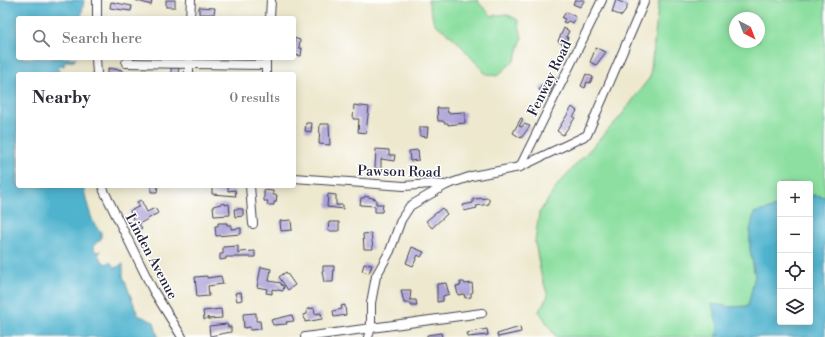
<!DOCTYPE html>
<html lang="en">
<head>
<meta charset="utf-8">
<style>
  body { margin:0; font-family:"Libre Bodoni",serif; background:#f2f2f3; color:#2b2b33 }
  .controls { position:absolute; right:12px; bottom:12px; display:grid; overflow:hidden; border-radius:4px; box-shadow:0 2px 10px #0003 }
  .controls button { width:36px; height:36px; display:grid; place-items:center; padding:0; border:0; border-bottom:1px solid #e1e1e2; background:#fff; color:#2b2b33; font:20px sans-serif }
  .compass { position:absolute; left:729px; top:12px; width:36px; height:36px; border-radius:50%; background:#fff; box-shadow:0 2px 10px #0003; rotate:138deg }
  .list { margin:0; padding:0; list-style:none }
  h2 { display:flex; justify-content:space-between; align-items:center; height:52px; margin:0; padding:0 16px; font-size:17px }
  h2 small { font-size:13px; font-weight:400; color:#7c7c81 }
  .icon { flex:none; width:22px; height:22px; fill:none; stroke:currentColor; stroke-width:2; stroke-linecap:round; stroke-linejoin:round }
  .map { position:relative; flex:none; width:825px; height:337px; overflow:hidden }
  .search { position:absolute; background:#fff; box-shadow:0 2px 10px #0003; left:16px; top:16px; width:280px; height:44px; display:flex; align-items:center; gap:10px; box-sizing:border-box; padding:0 14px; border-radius:4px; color:#7c7c81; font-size:15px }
  .panel { position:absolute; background:#fff; box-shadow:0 2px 10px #0003; left:16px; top:72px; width:280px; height:116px; border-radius:4px }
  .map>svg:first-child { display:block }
  .green { fill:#8cdfa0; stroke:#57806e; fill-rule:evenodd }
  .water { fill:#4fb3ce; stroke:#386a84 }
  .building { fill:#aba0d5 }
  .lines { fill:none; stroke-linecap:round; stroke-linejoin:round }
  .minor-casing { stroke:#404051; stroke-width:10 }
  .minor { stroke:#fff; stroke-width:8 }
  .labels { text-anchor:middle; stroke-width:3; stroke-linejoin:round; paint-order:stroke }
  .street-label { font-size:14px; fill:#22223b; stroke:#fff }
</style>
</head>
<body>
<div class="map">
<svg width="825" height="337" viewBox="0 0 825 337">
  <rect width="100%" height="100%" fill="#fff"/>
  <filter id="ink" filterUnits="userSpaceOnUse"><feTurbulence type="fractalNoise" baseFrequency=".025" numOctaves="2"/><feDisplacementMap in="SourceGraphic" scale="8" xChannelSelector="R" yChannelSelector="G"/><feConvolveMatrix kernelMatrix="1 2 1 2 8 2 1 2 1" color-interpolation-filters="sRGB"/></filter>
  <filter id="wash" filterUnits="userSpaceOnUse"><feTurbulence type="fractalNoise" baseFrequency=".012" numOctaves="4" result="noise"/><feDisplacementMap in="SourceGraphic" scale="16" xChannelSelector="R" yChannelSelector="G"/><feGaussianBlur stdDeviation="0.9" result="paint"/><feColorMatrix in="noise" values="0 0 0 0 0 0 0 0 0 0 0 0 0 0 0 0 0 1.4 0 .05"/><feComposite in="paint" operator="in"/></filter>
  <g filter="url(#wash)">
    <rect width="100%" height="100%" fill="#ede8ce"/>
    <g class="green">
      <path d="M428,0H478L479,3L492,16L506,14L518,20L522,38L515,60L497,76L486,74L455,39L434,23Z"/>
      <path d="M659,0H825V197L814,195L810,197V184H780V206L754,213L750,231V249L755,276L748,306L730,307L713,304L718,327L717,337H556L539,311L548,296L541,274L535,242L539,213L559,183L621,116L650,77ZM735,18H759V42H735Z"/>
    </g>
    <g class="water">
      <path d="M0,0H84L81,18H18V58H76L74,61H65L64,66L59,65L58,69L61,74H18V186H83C86,197 91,227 101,231V239L94,245L95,252L101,251L98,255L105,264L110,262L115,268L123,264V276L138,315L154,322L158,337H0Z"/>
      <path d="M814,195L825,197V337H717L718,327L712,304L730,307L748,306L755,276L750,249V231L754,213L780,206V322H810V197Z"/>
    </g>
    <g id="blocks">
      <g class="building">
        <path d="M135,0H152L151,5Z"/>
        <rect x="166" y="0" width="9" height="7"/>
        <path d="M575,0H585L580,7L573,4Z"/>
        <path d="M616,0L628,5L622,16L612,12Z"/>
        <path d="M111,2L132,6L131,11L110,8Z"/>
        <path d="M199,7L215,8L214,14H199Z"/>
        <path d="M566,12L576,17L573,23L568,21L566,23L563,22L565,19L562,18Z"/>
        <path d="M564,28L569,31L566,37H568L567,40L565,39L563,44L558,41Z"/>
        <path d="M294,38L300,40L299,48H302L301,56L294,55Z"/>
        <path d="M596,48L606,52L596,65L590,62Z"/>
        <path d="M108,68L122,70V74H108Z"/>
        <path d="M171,68H179L178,74H171Z"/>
        <path d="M586,74L593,77L590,83L587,82L585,88L581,86Z"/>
        <path d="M552,75L557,78L549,95L539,90L542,85L546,87Z"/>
        <path d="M354,105L369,107L366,133L358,132L359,119H353Z"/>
        <path d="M572,107L577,111L573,117L575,118L563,135L557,131Z"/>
        <path d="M437,108H447L448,113L465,112V123L448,125V123H444L443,121H438Z"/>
        <path d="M521,118L523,119L519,126L522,127L524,124L530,126L521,138L513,133Z"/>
        <path d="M306,123H312L311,132L305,131Z"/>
        <path d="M320,124H329L330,145L319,144Z"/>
        <path d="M420,127H428L427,137L420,136Z"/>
        <path d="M376,149L389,150V155H395L394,161L381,159V169L375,168Z"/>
        <path d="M418,150L419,160L410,161L409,151Z"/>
        <path d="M151,186H158L157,192H151Z"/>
        <path d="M212,186H228V191L235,190L236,196L212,194Z"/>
        <path d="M264,190L273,191V195H277L276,202H274V205H267L268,201H264Z"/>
        <path d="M328,194L336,195V205H343V209L327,207Z"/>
        <path d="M365,196L376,199V204H383L382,212H375V206L360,205L361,198H364Z"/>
        <path d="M489,198V204L476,206L477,208L464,211L463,205L473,203V199Z"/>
        <path d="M141,200L147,212L155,208L158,213L139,224L142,228L139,230L137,229L130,211L140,206L137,202Z"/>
        <path d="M225,203V205L229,204L230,215L214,216L213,206Z"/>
        <path d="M442,208L447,214L432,228L426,221Z"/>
        <path d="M234,209H243V216L235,217Z"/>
        <path d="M291,220L292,230L281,231L280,221Z"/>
        <path d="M329,222H339V231H328Z"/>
        <path d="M218,223H227V225H231V229L241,228V234L216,236L215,226H218Z"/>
        <path d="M371,233L373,249H364L363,234Z"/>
        <path d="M238,246V254H240V252L255,251V257H226V259L220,260V254H223V247Z"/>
        <path d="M412,247L424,252L421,257L418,255L413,266L406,263Z"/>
        <path d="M364,264L372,265L369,273L362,271Z"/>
        <path d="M323,266H334L333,282H324L322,271H323Z"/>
        <path d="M261,267L271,269L269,281L281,283V285L284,286L283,291L272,289V294L266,293L267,289L257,287Z"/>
        <path d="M286,272L295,285L288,290L279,277Z"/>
        <path d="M207,276V278L221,276L223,284L208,286L209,296L197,297L195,277Z"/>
        <path d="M460,282H464L465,284L472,283L473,292L471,293V297L465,298L464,294L458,295L456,286L461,285Z"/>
        <path d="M446,283L449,294L443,296V301L437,302V284Z"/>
        <path d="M401,290H411L410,300H416L417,306H411V303H404Z"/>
        <path d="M241,292L242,300L237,301L235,293Z"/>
        <path d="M345,305L346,315L334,317L333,311L342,309L341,306Z"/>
        <path d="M314,308L315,314L321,313L322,319L305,322L304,315L307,314V309Z"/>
        <path d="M221,309L222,318L208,319V317L204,320L203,311Z"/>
        <path d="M256,313V321H260L261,329L250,330V327L244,328L243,314Z"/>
        <path d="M292,315L294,321L286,322L287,324L273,325L271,320Z"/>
        <path d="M227,324L228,327H231V332L210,336L209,326Z"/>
        <path d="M520,327L521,332L498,337L497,334Z"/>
        <path d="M487,329L488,335L468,337L467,333Z"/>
        <path d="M441,333L442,337H427V335Z"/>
      </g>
    </g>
  </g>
  <g filter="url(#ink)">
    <use href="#blocks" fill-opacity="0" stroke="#404051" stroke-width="1"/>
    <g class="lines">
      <g class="minor-casing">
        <g id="minor">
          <path d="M97,18V0"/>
          <path d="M190,18L191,0"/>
          <path d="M270,18L271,0"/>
          <path d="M96,58L97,74"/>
          <path d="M266,58V74"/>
          <path d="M126,63L265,65"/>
          <path d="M189,74V58"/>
          <path d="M520,167L602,0"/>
          <path d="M294,178L404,186L431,184L446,185L472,176L520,167L587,135L645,0"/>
          <path d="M103,186L104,191L153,290L182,337"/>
          <path d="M250,186L253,224"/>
          <path d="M305,337L482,313"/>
          <path d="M368,337L371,328V303L376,276L390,251L401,220L410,206L446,185"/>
        </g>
      </g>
      <use href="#minor" class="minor"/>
    </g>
  </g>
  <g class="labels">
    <g class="street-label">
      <text transform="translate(549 78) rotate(-64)" y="5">Fenway Road</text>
      <text transform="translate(399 171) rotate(1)" y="5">Pawson Road</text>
      <text transform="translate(152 256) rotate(62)" y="5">Linden Avenue</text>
    </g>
  </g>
</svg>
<div class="controls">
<button>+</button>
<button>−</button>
<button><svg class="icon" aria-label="locate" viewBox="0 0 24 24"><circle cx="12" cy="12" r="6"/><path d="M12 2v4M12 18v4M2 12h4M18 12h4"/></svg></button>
<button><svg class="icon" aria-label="layers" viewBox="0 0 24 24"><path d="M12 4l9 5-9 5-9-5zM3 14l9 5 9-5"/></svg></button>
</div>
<svg class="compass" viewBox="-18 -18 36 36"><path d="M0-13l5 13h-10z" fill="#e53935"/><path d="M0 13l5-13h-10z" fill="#7c7c81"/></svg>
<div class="search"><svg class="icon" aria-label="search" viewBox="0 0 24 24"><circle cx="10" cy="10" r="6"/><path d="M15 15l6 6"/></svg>Search here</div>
<section class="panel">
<h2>Nearby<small>0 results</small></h2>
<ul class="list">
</ul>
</section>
</div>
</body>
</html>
